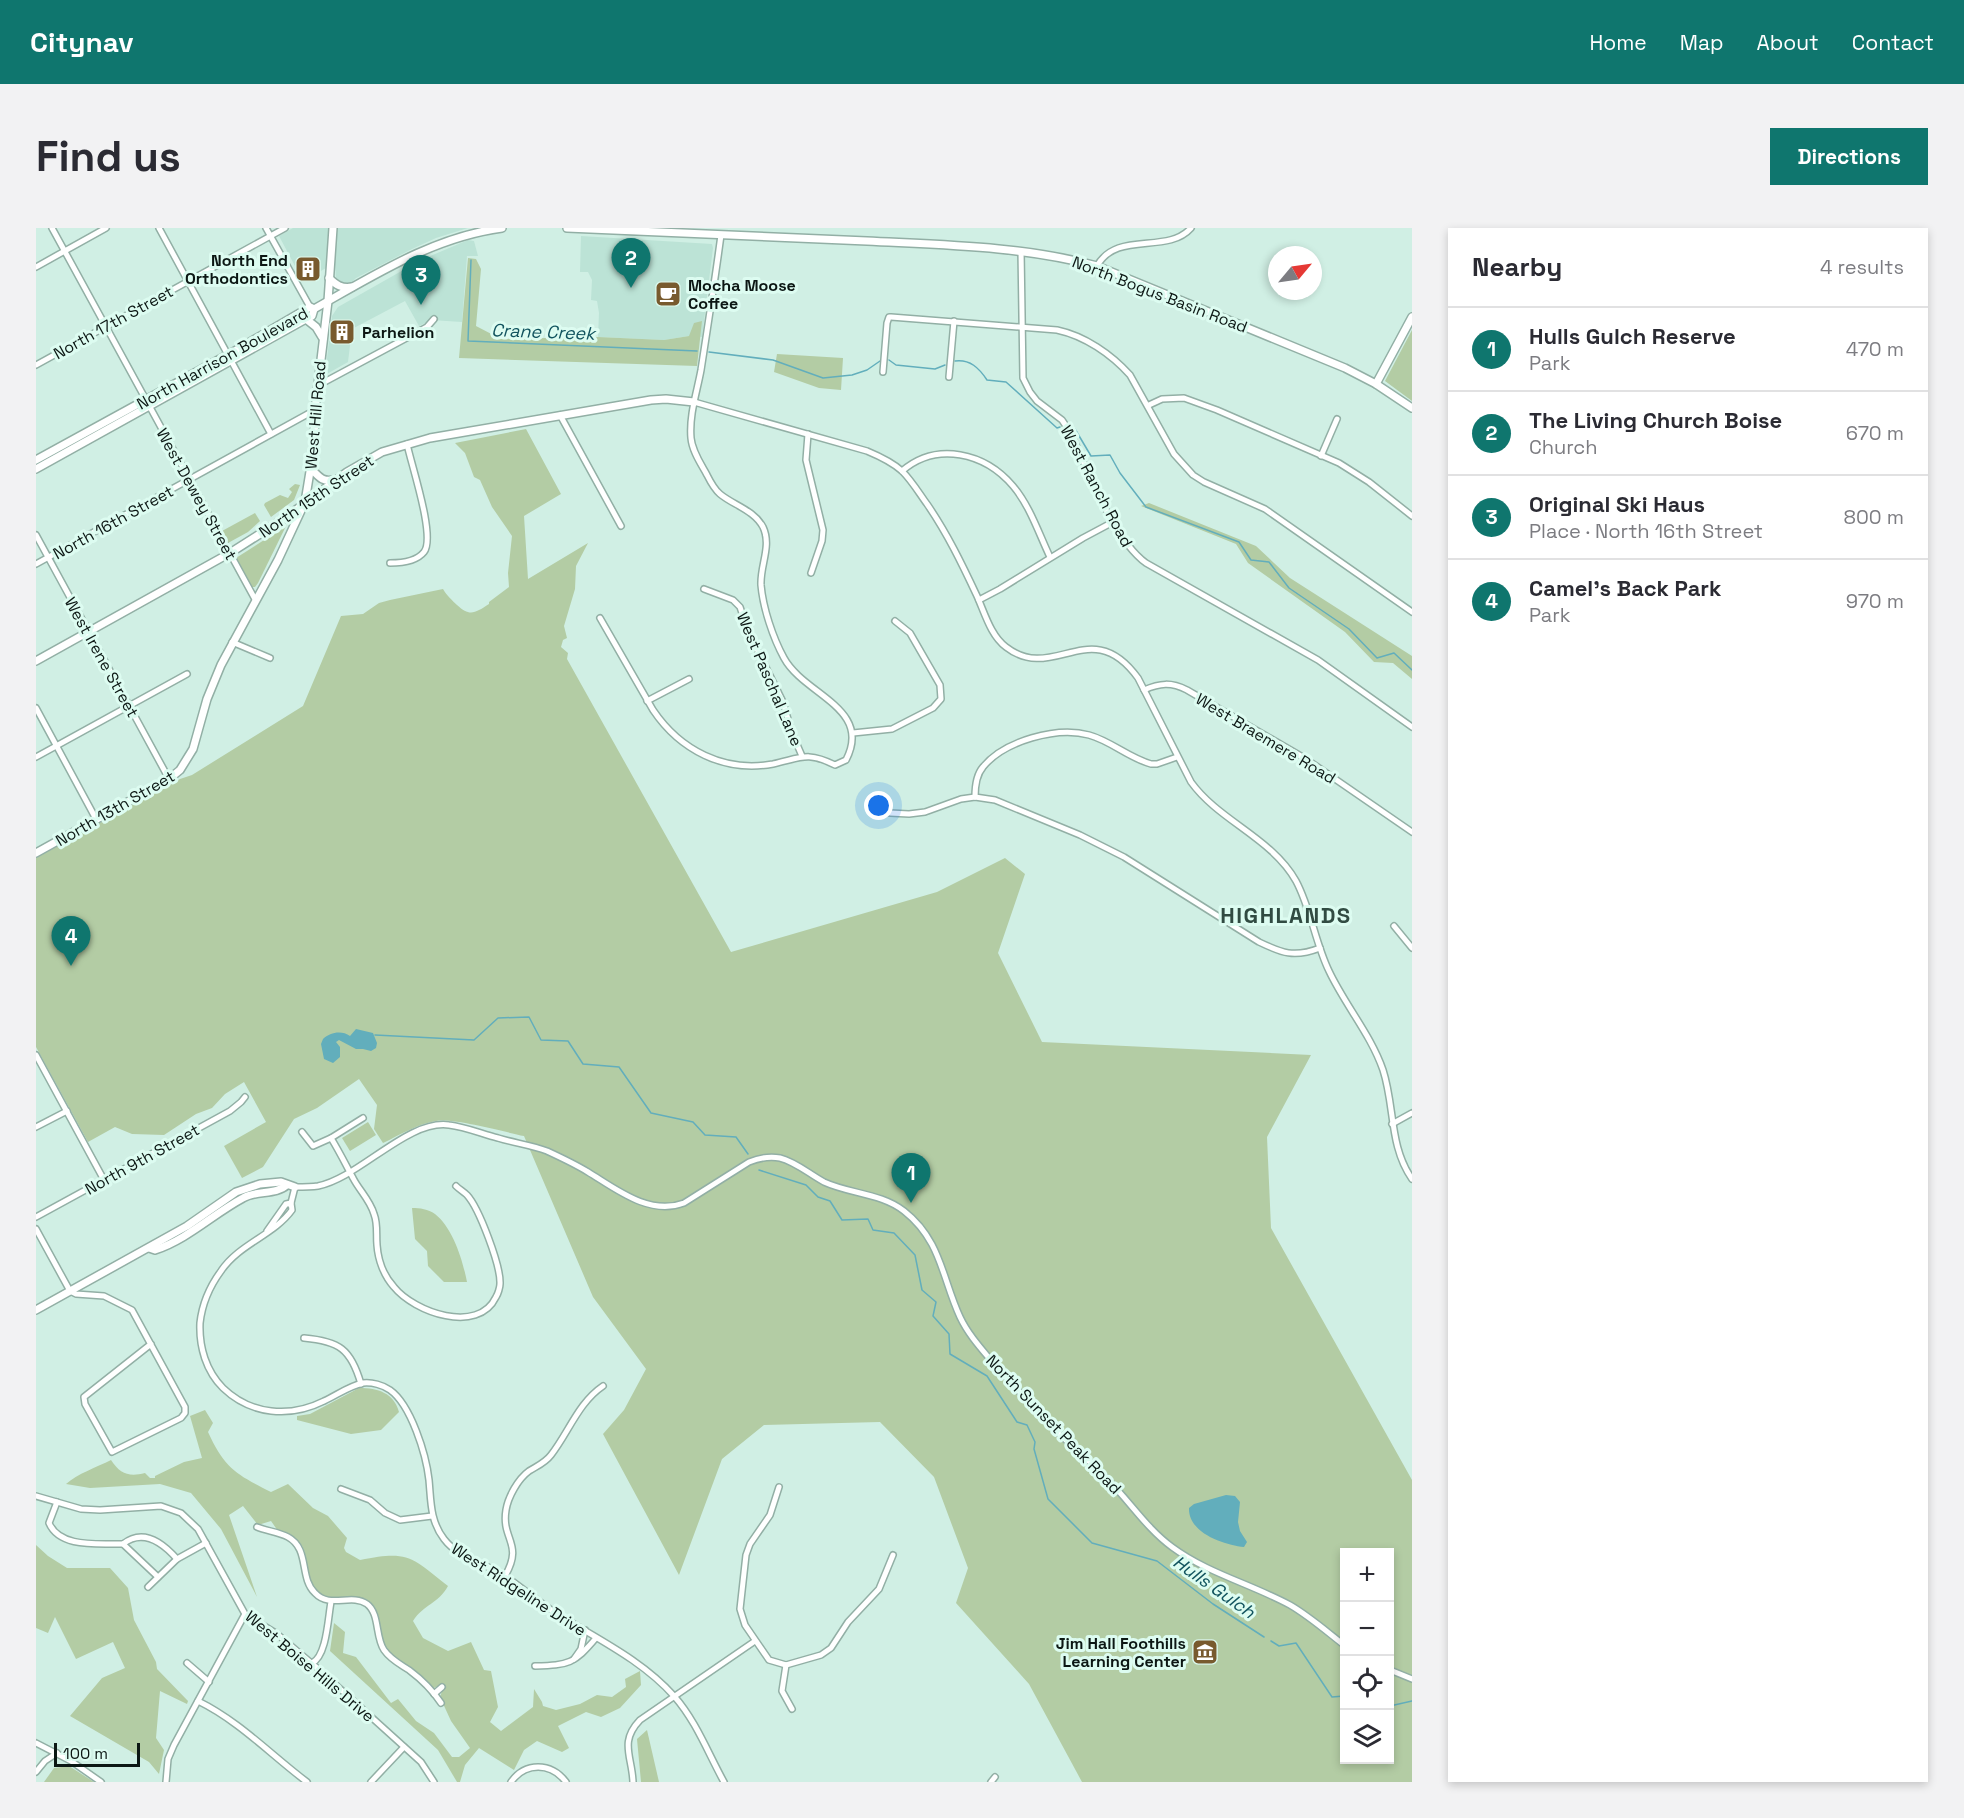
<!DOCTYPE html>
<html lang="en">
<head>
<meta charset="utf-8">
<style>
  body { margin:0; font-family:"Space Grotesk",sans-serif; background:#f2f2f3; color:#2b2b33 }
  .controls { position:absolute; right:18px; bottom:18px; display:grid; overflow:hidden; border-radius:0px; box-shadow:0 3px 9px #0003 }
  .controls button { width:54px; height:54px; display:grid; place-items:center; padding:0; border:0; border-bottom:2px solid #e1e1e2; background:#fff; color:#2b2b33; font:30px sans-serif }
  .compass { position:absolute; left:1232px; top:18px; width:54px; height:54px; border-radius:50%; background:#fff; box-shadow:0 3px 9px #0003; rotate:61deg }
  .scale { position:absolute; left:18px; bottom:15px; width:86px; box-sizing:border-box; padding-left:6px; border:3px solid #0c1714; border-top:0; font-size:16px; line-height:21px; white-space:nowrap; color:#0c1714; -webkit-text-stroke:4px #ddfcf1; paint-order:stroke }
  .you { position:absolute; left:843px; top:578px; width:21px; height:21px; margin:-15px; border:4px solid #fff; border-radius:50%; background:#1a73e8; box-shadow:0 0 0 9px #1a73e833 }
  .badge { display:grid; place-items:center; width:39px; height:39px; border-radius:50%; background:#0f766e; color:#fff; font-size:20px; font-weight:700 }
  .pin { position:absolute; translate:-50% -50px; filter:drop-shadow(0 2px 3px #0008) }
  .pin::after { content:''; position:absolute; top:32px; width:21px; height:18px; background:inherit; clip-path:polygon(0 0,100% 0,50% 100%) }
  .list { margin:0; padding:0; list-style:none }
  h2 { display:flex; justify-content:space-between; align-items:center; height:78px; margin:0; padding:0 24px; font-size:26px }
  h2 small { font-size:20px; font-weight:400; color:#7c7c81 }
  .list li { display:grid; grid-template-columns:39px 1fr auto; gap:18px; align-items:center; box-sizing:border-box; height:84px; padding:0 24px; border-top:2px solid #e1e1e2 }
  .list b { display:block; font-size:22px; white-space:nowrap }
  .list p { margin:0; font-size:20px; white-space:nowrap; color:#7c7c81 }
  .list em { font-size:20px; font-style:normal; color:#7c7c81 }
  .icon { flex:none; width:33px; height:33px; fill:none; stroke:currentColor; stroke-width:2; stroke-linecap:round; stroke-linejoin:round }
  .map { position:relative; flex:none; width:1376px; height:1554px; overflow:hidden; border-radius:0px }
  header { display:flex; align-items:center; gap:36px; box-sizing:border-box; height:84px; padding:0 30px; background:#0f766e; color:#fff }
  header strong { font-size:28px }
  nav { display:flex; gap:33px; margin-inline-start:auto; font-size:21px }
  .intro { display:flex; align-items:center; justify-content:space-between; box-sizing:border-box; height:144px; padding:0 36px }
  h1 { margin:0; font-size:42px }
  .button { padding:15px 27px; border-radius:0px; background:#0f766e; color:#fff; font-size:21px; font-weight:700 }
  main { display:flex; gap:36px; padding:0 36px }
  aside { flex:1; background:#fff; border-radius:0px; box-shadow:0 3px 9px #0003 }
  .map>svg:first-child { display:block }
  .built { fill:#bce3d6 }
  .green { fill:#b3cca4; fill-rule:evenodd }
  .water { fill:#62aebc }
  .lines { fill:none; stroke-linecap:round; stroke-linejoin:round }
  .stream { stroke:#62aebc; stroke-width:1.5 }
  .minor-casing { stroke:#92afa5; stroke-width:8 }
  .tertiary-casing { stroke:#92afa5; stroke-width:10 }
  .minor { stroke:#fff; stroke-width:5 }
  .tertiary { stroke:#fff; stroke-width:7 }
  .labels { text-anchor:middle; stroke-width:6; stroke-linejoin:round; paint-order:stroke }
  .poi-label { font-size:16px; font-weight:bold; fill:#0c1714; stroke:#ddfcf1; text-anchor:end }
  .street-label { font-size:16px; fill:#0c1714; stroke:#ddfcf1 }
  .water-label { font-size:18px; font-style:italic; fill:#12545f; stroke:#ddfcf1 }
  .district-label { font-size:22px; font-weight:bold; letter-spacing:1.5px; fill:#314b42; stroke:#ddfcf1 }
</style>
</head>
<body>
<header>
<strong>Citynav</strong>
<nav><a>Home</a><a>Map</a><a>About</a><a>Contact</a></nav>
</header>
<div class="intro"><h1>Find us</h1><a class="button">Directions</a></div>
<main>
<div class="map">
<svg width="1376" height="1554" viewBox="0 0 1376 1554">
  <rect width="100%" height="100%" fill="#d0efe4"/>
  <g class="built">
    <path d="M257,0H432L400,10L376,21L320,50L316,54L308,56L300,52L299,35L267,53L243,8Z"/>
    <path d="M545,8L676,16L677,20L666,109L653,108L628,112L562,109L563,85L561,73L555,72L556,52L552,44H544Z"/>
    <path d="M432,12L438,13L442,28H431L426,94L395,92L383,98L369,73L316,101L312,134L289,147L296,88L302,79L385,32Z"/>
  </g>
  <g class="green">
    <path d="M432,30L440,31L445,41L440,98L465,111L562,109L628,112L653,108L658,95L666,93L661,138L423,130Z"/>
    <path d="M1376,102V173L1349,153Z"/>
    <path d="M741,126L807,130L805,162L783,160L738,144Z"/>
    <path d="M490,201L525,266L488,288L492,351L552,315L540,338L539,361L528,398L531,410L527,412L525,419L532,425L531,431L695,724L901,664L969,630L989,646L962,725L1006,814L1275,827L1231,909L1235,1000L1376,1252V1554H1046L993,1456L920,1375L932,1340L898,1249L844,1194L728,1197L686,1231L643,1347L567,1206L588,1182L610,1141L557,1069L488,908C468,904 418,890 400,893C381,896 364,907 347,915L338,901L341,877L323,851L281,880L258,891L227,939L206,950L188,918L230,894L208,854L189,866L176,880L160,886L128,907L96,906L79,899L52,914L0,819V630L144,551L156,547L267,478L305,388L327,386L343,375L354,372L407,361C411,368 416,372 421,377C434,389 439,385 453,376V374L473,359L472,345L476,308L456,279L444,252L438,249L429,225L419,215ZM1308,1324H1354V1532H1308Z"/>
    <path d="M259,256L264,257L258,272L235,289L228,277L229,275L244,267L252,270L256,264L253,261Z"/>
    <path d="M1113,275L1220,318L1254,350L1376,428V451L1357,435L1338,434L1309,404L1212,335L1200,316L1105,278Z"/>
    <path d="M219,285L224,293L212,304L192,315L186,303Z"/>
    <path d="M250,298L222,355L219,359H216L200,330Z"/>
    <path d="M332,894L340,907L314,923L306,910Z"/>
    <path d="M376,980C384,980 392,981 399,986C417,1000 427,1033 431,1054H408L392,1038L391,1023L379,1011Z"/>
    <path d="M323,1160C342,1160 358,1165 363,1184L345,1202L315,1206L261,1192V1188L274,1186Z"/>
    <path d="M169,1182L177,1195L172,1204C189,1241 200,1246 235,1264L252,1256L277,1280L292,1288L311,1310L308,1320L310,1324L324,1332C373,1322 375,1329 412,1358C402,1376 388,1376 377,1393L387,1410L412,1423L435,1414L448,1442L455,1443L462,1479L454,1494L465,1503L497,1479L498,1461L506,1474L507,1478L520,1482L544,1476L561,1467L576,1469L590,1459L589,1451L604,1443L605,1457L584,1480L565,1489L550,1484L522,1498L533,1520L526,1524L501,1513L488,1522L478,1542L443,1520L429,1537L424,1554H421L402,1522L294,1423L298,1395L309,1404L307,1425L320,1429L355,1475L362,1471L380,1493L398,1505L416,1529H423L434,1520L415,1493L404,1469L407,1460L404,1457L396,1461C391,1455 386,1449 380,1444C371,1436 358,1430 351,1421C341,1407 348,1385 334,1374C318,1361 291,1379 278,1360C262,1336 283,1315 242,1303L235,1293L222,1297L207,1278L193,1287L221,1369L185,1301L155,1265L124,1256L54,1260L30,1256C41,1246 61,1239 75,1232C84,1246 93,1249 109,1245L114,1250H119V1248L148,1234L166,1230L154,1188Z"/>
    <path d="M0,1317L12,1328L31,1340H74L92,1360L98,1392L120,1434L121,1441L152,1473L151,1476L124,1463L120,1510L128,1522L123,1546L113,1534L34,1488L66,1450L89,1440L77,1414L40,1431L19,1389L12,1405L0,1400Z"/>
    <path d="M611,1502L623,1554H605L601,1511Z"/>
    <path d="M33,1538L58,1554H8L18,1540Z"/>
  </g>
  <g class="water">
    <path d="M320,801L337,805L341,815L340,820L335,823L327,821H320L303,812L300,814L304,819V829L297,835L288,831L285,816L287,811C294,804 306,802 314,808Z"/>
    <path d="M1190,1267L1199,1268L1204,1274L1202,1294L1204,1303L1211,1314L1208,1319C1188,1317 1152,1305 1153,1280L1158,1276Z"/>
  </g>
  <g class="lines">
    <g class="stream">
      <path d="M435,32L432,113L661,123"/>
      <path d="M673,124L737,132L787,150L816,147L831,142L844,133"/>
      <path d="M853,132L860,137L899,141L909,137"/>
      <path d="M919,133C934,131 943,140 951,152L970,154L1021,200L1024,199"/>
      <path d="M1032,197L1039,201L1055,228L1074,227L1084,245L1110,279L1203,314L1215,332L1233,334L1253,360L1313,401L1341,430L1358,425L1376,442"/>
      <path d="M339,807L438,812L462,790L493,789L505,812L532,813L547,836L583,839L615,885L657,894L669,907L700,909L712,926"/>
      <path d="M723,942L770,957L782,969L794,973L806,992L832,991L837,1002L858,1005L879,1027L886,1062L900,1074L897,1088L913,1106L914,1126L951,1148L981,1194L991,1197L999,1214L998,1221L1012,1271L1056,1315L1121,1333L1177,1376L1228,1409"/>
      <path d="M1235,1413L1243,1418L1260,1415L1296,1469L1308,1468"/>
      <path d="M1354,1478L1376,1473"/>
    </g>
    <g class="minor-casing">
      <g id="minor">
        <path d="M16,0L220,373"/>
        <path d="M123,0L235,206"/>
        <path d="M230,0L274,79"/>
        <path d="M985,23L987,150L994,164L1001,173L1026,192L1034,204C1052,242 1077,311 1110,335L1282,432L1376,499"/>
        <path d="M1061,38C1081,2 1131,27 1155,0"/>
        <path d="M0,39L70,0"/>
        <path d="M0,137L249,0"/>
        <path d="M847,144L851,95L853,89H855L1021,102C1049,108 1075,126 1094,147L1138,226L1157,247L1168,254L1229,281L1376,384"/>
        <path d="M913,149L918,93"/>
        <path d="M281,158L391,99L398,91"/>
        <path d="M658,174L831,223C843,228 856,234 866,243C876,253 883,265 891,276C911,305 926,336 941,368C949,386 955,408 970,419C1018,456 1055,385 1102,450L1155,554C1183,593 1236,610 1260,653C1275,681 1279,714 1293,743C1309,777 1335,807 1347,842C1359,879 1353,918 1376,951"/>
        <path d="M1113,177L1126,171L1148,170L1181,182L1303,235L1333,254L1376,288"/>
        <path d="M524,187L585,298"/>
        <path d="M772,206L770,232L787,302L786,313L775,345"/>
        <path d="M1285,228L1301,191"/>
        <path d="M866,243C901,213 949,225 977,258C994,278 1003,306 1014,329"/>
        <path d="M0,307L133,551"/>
        <path d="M354,335C365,335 380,334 388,324C400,309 375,236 371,216"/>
        <path d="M0,336L279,182"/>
        <path d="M668,361L697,372L704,379L712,403L747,474L756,505L766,528"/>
        <path d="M943,372L964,361L1047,310L1077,294"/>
        <path d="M564,390L617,482C644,522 688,545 737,536C765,530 771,523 799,537L810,532C837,480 768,467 748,430C737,410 727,380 725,357C724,337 736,318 727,299C718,282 697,277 684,266C678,261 674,253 671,247C665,236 656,223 655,210C653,187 661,164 665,142C672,97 679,52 685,7"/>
        <path d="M196,414L234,430"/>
        <path d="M1108,462C1124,455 1135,454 1151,462L1270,531L1376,604"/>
        <path d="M611,473L653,451"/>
        <path d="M0,480L60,591"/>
        <path d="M817,505L856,501L897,480L905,471L904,457L874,405L859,393"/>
        <path d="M0,529L151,446"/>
        <path d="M939,569C939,558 940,547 947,539C968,513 1021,498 1053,507C1075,513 1093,530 1115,536H1121L1141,529"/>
        <path d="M854,585L873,586L889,584L925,571L939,569L959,572L1044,607L1088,629L1223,714C1246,725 1258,730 1284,720"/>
        <path d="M1358,698L1376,720"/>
        <path d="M0,827L68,952"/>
        <path d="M1356,896L1376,885"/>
        <path d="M0,899L31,883"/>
        <path d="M266,904L277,918L295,910C303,923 310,937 317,950C323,962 334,972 338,986C342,996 340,1006 341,1017C342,1032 348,1048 358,1059C378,1084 442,1107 460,1069C462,1066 464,1059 464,1056C465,1038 443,980 431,967C428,964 423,961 420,958"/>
        <path d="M295,910L327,890"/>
        <path d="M255,975L259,959C266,959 275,959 282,958C323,950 372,891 413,897C430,899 446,906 462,910C478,915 495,917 511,923C524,929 539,936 552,944C580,961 613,988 648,975L713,934C723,930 733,928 744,930C760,934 773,946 788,954C814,966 845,965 868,983C905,1012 906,1050 924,1089C931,1104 942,1117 953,1130C973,1152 993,1175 1014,1197C1032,1215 1052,1231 1070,1250C1093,1272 1110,1300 1136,1319C1171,1345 1215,1356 1254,1377C1273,1388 1290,1403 1308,1417"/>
        <path d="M0,989L194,883L205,874L209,869"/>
        <path d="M0,1001L34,1063L40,1066L68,1068L96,1082L149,1179V1185L145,1190L76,1224L49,1176L48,1169L115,1116"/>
        <path d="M231,1003L250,976L255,975L256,982C238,1007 203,1016 185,1043C174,1058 166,1077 164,1095C163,1119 170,1143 187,1160C215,1187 254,1190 288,1173C301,1167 313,1158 327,1155C336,1154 347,1157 354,1162C375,1177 390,1226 393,1252C395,1273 394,1293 408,1311C424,1332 451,1335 472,1350C487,1361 502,1373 518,1384C559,1410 605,1431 638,1468C660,1493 672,1525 688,1554"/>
        <path d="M268,1110C303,1113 315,1121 325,1156"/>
        <path d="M743,1259L734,1287L714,1316L710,1327L704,1381L709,1397L733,1432L750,1437L785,1427L795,1420L812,1394L843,1361L857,1327"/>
        <path d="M305,1261L334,1272L349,1285L364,1292L396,1288"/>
        <path d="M0,1268L45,1281L64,1282L125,1278L145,1285L162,1301L209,1386L241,1406L281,1440L385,1534L398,1554"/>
        <path d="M21,1274L13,1295C24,1321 64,1315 87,1316C107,1300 127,1315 141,1331"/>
        <path d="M221,1299C231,1303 243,1304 252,1309C274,1321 263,1350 279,1365C294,1381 315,1365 331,1376C344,1386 339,1409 348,1422C355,1432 364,1436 373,1442C385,1451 397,1463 405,1475"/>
        <path d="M87,1316L122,1349"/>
        <path d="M469,1348C488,1315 465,1312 470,1282C472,1269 482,1251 493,1243C501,1238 509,1235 515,1227C533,1204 542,1175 567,1158"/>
        <path d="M112,1359L141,1331L170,1315"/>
        <path d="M538,1431L545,1421L549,1402"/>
        <path d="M151,1435L173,1454"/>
        <path d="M276,1435C291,1428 292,1389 295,1374"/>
        <path d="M750,1437L746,1463L756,1481"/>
        <path d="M499,1438C533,1437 538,1436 560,1410"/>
        <path d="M1354,1442L1376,1451"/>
        <path d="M398,1466L406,1459"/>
        <path d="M162,1473C203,1493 234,1526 271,1554"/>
        <path d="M0,1515L35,1533L65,1554"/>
        <path d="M0,1544L9,1533L21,1525"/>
        <path d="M130,1554L132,1531L138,1517L209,1386"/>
        <path d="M335,1554L368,1519"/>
        <path d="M475,1554C489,1534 515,1534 530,1554"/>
        <path d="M597,1554C596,1528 583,1514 604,1492L719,1413"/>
        <path d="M955,1554L959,1549"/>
      </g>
    </g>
    <g class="tertiary-casing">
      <g id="tertiary">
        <path d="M531,0C631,5 731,9 831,13C908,17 986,18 1061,38L1309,140L1340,156L1376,180"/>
        <path d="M293,50C300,57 306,61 316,59"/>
        <path d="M270,91L280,99L286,109"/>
        <path d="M1340,156L1376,89"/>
        <path d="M0,232L197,124L274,79L278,81C337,48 397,9 466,0"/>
        <path d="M0,241L270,91L276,88L278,81"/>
        <path d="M275,241C283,248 285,254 297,252"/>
        <path d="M0,433L194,325L249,290L311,244L346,224L394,210L615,172L630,171L658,174"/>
        <path d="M0,625L133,551L144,542L157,521L171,471L185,437L242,332L269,274L278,219L279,182L292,73L297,0"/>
        <path d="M113,1020L119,1022C152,1011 177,986 207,970C221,962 240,967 251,957"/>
        <path d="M0,1082L151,998L200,964L224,956L245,954L259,959"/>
      </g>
    </g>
    <use href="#minor" class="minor"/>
    <use href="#tertiary" class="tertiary"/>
  </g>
  <defs>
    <g id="building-square" transform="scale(1.35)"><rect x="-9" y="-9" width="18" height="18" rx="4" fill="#785a2e" stroke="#ddfcf1"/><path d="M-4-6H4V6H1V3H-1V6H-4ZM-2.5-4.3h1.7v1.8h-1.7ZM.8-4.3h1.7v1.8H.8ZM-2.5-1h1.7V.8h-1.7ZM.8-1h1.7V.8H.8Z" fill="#fff"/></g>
    <g id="cafe-square" transform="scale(1.35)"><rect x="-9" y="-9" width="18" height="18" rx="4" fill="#785a2e" stroke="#ddfcf1"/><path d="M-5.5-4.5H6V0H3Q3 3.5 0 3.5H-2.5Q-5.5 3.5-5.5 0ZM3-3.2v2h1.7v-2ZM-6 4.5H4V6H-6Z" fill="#fff"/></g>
    <g id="museum-square" transform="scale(1.35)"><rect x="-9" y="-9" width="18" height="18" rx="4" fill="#785a2e" stroke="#ddfcf1"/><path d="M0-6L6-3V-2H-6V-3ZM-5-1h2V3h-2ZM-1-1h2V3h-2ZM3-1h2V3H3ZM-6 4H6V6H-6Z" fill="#fff"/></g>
  </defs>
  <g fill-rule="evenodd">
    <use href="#building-square" x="272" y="41"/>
    <use href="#cafe-square" x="632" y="66"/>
    <use href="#building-square" x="306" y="104"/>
    <use href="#museum-square" x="1169" y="1424"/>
  </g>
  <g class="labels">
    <g class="poi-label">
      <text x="252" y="38">North End<tspan x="252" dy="18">Orthodontics</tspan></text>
      <text x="652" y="63" text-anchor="start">Mocha Moose<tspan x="652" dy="18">Coffee</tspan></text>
      <text x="326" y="110" text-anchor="start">Parhelion</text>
      <text x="1150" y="1421">Jim Hall Foothills<tspan x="1150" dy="18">Learning Center</tspan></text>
    </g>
    <g class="street-label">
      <text transform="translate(1124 66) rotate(21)" y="6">North Bogus Basin Road</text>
      <text transform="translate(77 94) rotate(-29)" y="6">North 17th Street</text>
      <text transform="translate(186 130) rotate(-29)" y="6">North Harrison Boulevard</text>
      <text transform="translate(279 187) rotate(-85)" y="6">West Hill Road</text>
      <text transform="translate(1061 258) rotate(62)" y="6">West Ranch Road</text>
      <text transform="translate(161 266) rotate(61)" y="6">West Dewey Street</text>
      <text transform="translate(280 268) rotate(-34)" y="6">North 15th Street</text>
      <text transform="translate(77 294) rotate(-29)" y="6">North 16th Street</text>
      <text transform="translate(66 429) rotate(61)" y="6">West Irene Street</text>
      <text transform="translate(734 451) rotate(67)" y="6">West Paschal Lane</text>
      <text transform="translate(1230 510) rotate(31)" y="6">West Braemere Road</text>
      <text transform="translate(79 580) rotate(-30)" y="6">North 13th Street</text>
      <text transform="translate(106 931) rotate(-29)" y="6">North 9th Street</text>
      <text transform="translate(1018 1196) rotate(46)" y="6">North Sunset Peak Road</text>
      <text transform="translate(483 1361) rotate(33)" y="6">West Ridgeline Drive</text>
      <text transform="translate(274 1438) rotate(40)" y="6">West Boise Hills Drive</text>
    </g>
    <g class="water-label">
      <text transform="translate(507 104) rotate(2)" y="6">Crane Creek</text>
      <text transform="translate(1178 1359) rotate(35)" y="6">Hulls Gulch</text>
    </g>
    <g class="district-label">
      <text x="1250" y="695">HIGHLANDS</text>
    </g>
  </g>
</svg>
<div class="controls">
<button>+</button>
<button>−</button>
<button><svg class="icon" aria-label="locate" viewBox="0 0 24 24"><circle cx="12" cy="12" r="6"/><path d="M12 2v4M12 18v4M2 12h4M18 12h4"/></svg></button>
<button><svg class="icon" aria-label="layers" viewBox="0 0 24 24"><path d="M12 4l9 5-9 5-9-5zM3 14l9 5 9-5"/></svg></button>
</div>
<svg class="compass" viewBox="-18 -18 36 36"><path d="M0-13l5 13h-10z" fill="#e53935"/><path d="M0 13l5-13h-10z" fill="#7c7c81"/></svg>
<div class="scale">100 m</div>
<div class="you"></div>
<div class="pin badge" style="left:875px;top:975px">1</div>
<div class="pin badge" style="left:595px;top:60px">2</div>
<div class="pin badge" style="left:385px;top:77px">3</div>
<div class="pin badge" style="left:35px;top:738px">4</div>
</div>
<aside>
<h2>Nearby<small>4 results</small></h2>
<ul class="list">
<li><span class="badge">1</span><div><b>Hulls Gulch Reserve</b><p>Park</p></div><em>470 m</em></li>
<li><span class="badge">2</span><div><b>The Living Church Boise</b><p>Church</p></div><em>670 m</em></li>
<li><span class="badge">3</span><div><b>Original Ski Haus</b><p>Place · North 16th Street</p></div><em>800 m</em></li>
<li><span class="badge">4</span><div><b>Camel's Back Park</b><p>Park</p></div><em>970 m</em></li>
</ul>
</aside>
</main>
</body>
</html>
